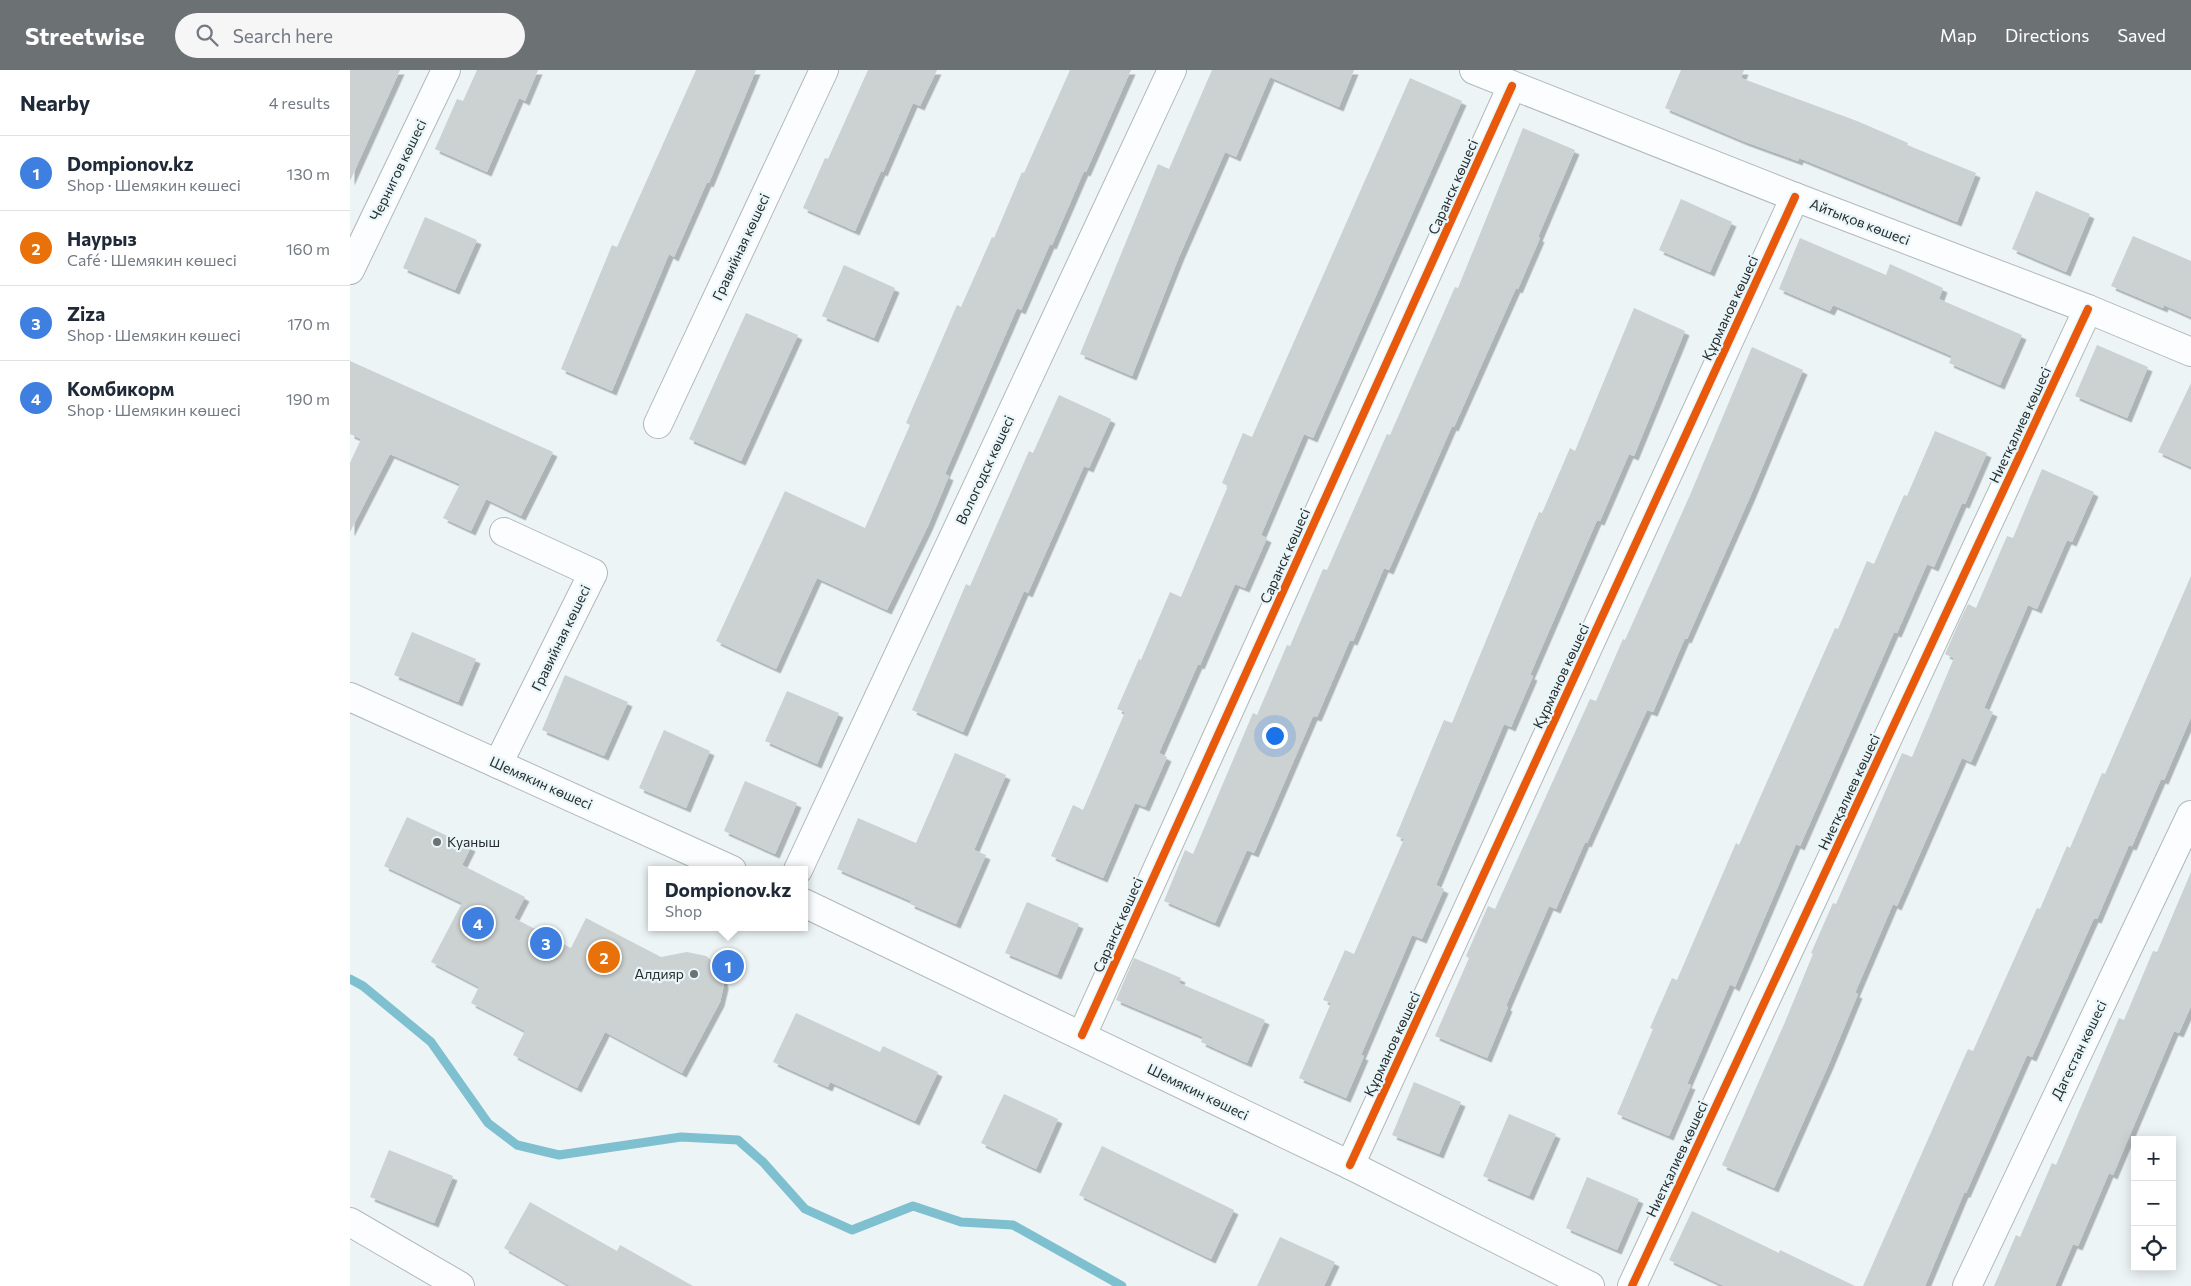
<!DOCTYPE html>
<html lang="en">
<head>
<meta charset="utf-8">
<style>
  body { margin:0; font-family:Commissioner,sans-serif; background:#f6f6f7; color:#1f2937 }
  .controls { position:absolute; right:15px; bottom:15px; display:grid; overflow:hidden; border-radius:0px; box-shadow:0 2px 12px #0003 }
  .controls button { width:45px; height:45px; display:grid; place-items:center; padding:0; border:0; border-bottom:1px solid #e0e1e3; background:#fff; color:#1f2937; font:25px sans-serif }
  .you { position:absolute; left:924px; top:665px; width:18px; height:18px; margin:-12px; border:4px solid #fff; border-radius:50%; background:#1a73e8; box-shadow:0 0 0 8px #1a73e833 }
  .badge { display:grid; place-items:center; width:32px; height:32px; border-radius:50%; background:#6c7173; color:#fff; font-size:16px; font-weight:700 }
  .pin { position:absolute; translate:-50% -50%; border:2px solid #fff; box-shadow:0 1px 5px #0006 }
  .popup { position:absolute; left:298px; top:796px; width:160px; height:65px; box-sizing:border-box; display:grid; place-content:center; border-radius:0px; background:#fff; filter:drop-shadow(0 1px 4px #0005); font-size:16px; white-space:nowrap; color:#747a83 }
  .popup b { font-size:19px; color:#1f2937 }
  .popup::after { content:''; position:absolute; left:50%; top:100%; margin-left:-10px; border:10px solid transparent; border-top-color:#fff }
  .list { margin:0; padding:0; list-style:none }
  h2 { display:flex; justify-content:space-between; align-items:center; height:65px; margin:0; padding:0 20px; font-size:21px }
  h2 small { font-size:16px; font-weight:400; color:#747a83 }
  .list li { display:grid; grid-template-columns:32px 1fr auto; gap:15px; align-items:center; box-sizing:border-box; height:75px; padding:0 20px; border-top:1px solid #e0e1e3 }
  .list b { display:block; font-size:19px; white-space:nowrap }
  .list p { margin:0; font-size:16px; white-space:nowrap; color:#747a83 }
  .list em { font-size:16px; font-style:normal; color:#747a83 }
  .icon { flex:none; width:28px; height:28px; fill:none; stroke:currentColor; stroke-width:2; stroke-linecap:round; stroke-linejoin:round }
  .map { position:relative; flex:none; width:1841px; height:1216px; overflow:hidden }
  header { display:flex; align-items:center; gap:30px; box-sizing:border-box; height:70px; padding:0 25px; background:#6c7173; color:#fff }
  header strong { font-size:24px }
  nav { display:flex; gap:28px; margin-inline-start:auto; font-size:18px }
  .search { width:350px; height:45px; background:#f6f6f7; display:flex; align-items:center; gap:12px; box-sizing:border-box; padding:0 18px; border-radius:28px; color:#747a83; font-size:19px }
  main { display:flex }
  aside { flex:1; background:#fff }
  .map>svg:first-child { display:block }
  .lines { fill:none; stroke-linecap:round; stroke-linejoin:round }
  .stream { stroke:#7ec0cf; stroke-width:9 }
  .building { fill:#ccd1d2; filter:url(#shadow) }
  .street-casing { stroke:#b2b8b9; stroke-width:30 }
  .secondary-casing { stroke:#b2b8b9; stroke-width:30 }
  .street { stroke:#fcfdfe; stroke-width:28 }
  .secondary { stroke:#fcfdfe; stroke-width:28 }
  .cycleway-casing { stroke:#e9f6f9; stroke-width:11 }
  .cycleway { stroke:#e8590c; stroke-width:8 }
  .poi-dot { fill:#6c7173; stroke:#e9f6f9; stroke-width:2 }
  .labels { text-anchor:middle; stroke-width:4.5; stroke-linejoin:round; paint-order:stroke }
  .street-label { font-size:14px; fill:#272b2d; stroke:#e9f6f9 }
  .poi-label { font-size:14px; fill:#272b2d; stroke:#e9f6f9; text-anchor:start }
</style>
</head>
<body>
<header>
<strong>Streetwise</strong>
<div class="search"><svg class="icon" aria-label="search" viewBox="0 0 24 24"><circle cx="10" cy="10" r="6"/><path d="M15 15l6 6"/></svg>Search here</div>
<nav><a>Map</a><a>Directions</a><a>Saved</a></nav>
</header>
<main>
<aside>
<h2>Nearby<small>4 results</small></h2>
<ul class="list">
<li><span class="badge" style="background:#3f7fe0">1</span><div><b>Dompionov.kz</b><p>Shop · Шемякин көшесі</p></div><em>130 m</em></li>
<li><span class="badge" style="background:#e8710a">2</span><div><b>Наурыз</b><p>Café · Шемякин көшесі</p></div><em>160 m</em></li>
<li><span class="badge" style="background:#3f7fe0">3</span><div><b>Ziza</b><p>Shop · Шемякин көшесі</p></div><em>170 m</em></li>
<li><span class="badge" style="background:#3f7fe0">4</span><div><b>Комбикорм</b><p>Shop · Шемякин көшесі</p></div><em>190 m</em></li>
</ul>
</aside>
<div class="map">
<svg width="1841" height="1216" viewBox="0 0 1841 1216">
  <defs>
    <filter id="shadow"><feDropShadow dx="4.5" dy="4.5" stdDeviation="0" flood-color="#0004"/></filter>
  </defs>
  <rect width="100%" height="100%" fill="#ecf4f6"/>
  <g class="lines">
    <path class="stream" d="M0,909L13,916L81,972L138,1053L167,1075L209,1085L331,1067L388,1070L413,1092L455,1139L502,1160L563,1136L611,1152L663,1155L772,1216"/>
  </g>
  <g class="building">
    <path d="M0,0H50L0,111Z"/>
    <path d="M127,0H188L175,31L169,28L137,102L85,79L107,29L113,31Z"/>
    <path d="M346,0H406L359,113L357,112L324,187L319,184L262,321L211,299L262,175L267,177Z"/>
    <path d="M518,0H587L570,36L563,33L533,102L531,101L505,161L453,138L475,88L478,89Z"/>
    <path d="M720,0H781L736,102L734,101L702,175L700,174L671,240L667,238L595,404L599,406L578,456L537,540L467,508L426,599L366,571L435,421L515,458L560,355L556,353L607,235L611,237L642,167L644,168L672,102L674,103Z"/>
    <path d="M862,0H1004L989,37L920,7L886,87L875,82L829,187L782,306L730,284L808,94L819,99Z"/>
    <path d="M1331,0H1394L1391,8L1507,51L1558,73L1557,75L1626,103L1607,152L1449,88L1448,91L1393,71L1315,38Z"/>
    <path d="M1060,8L1112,31L963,368L954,364L911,465L917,468L895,518L885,514L850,595L848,594L809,683L817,687L795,737L785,733L753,808L701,786L723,735L733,740L775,642L767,639L789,589L791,590L820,522L831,527L878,416L872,413L893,363L902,367Z"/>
    <path d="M1173,58L1225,80L1188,167L1190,168L1168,219L1166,218L1104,357L1102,356L1039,500L1034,498L1003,571L1000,570L967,647L963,646L904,783L897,780L865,853L814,831L835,780L843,784L903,643L907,645L937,575L940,576L973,499L977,500L1037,364L1040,365L1105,217L1108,218Z"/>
    <path d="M1686,121L1740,144L1716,202L1662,179Z"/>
    <path d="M1331,129L1382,152L1360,202L1309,180Z"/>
    <path d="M75,147L127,170L105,220L53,198Z"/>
    <path d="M1783,166L1841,191V247L1814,235L1813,238L1761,216Z"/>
    <path d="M1450,168L1536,205L1540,194L1593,218L1589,229L1672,265L1650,315L1599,293L1602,286L1483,235L1480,241L1429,219Z"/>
    <path d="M494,195L545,218L524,268L472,246Z"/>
    <path d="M1284,238L1335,261L1284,386L1279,384L1250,451L1247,450L1180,605L1183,606L1161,657L1154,654L1086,815L1094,819L1072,869L1062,865L1011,985L1014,986L996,1028L949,1008L981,933L973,930L995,880L1004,884L1054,769L1046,766L1094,650L1102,653L1189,442L1192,443L1220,378L1225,381Z"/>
    <path d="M396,243L448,265L391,391L339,369Z"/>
    <path d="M1747,275L1798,297L1777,348L1725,326Z"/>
    <path d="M1402,277L1453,300L1400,427L1337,569L1335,568L1303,642L1297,640L1237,773L1235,772L1206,839L1199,836L1156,936L1158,937L1137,988L1085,966L1119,888L1116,886L1138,836L1145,839L1240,629L1246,631L1273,569L1275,570L1340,425Z"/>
    <path d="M0,291L203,382L171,446L136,429L121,461L93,448L110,414L40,384L0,462V393L11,369L0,364Z"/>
    <path d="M1841,313V397L1808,382Z"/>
    <path d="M709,325L761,349L739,398L734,396L678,523L674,521L613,662L562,640L616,514L620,516L679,381L683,383Z"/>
    <path d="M1585,361L1637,383L1615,434L1612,433L1584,497L1577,494L1547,563L1544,562L1450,776L1446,774L1385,917L1380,914L1337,1014L1341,1015L1319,1066L1267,1044L1303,959L1300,958L1322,908L1327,910L1386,773L1389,775L1485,558L1488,559L1517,491L1524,494L1554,425L1557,426Z"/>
    <path d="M1692,399L1744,422L1722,472L1717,470L1687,539L1678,535L1634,638L1643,642L1621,692L1612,688L1547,836L1543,834L1505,923L1508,924L1479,994L1424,1118L1372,1095L1435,952L1463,884L1461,883L1483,833L1486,834L1552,683L1562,687L1604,588L1595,584L1611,548L1618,534L1626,538L1657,466L1663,468Z"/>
    <path d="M1841,506V647L1814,710L1811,709L1782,776L1779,775L1747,849L1744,848L1682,987L1677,985L1616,1123H1614L1575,1216H1513L1618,979L1623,981L1687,838L1690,839L1717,776L1720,778L1752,703L1755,704Z"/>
    <path d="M62,562L126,589L108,632L44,605Z"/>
    <path d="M215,605L278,632L254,686L192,660Z"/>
    <path d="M437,621L489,643L467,694L415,671Z"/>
    <path d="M314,660L360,681L336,738L289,718Z"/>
    <path d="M605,683L656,705L624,780L636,785L606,854L560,834L561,831L487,799L508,748L566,773Z"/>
    <path d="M395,711L447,733L425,784L374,761Z"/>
    <path d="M57,747L121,777L112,795L175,827L164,848L221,878L236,848L311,887L337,882L356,886L371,899L374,915L370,932L332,1003L255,962L227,1018L163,985L175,961L121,933L129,917L81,892L112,833L34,796Z"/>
    <path d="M1841,802V936L1829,963L1824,961L1763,1105L1759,1103L1728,1176L1723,1174L1705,1216H1644L1666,1165L1670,1167L1702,1093L1706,1095L1769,948L1774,950L1803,881L1807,882Z"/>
    <path d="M677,832L729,854L707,905L655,883Z"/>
    <path d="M784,888L831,908L829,913L915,950L897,993L851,972L853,967L766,930Z"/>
    <path d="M446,943L530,982L533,976L588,1002L565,1051L480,1012L478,1017L423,992Z"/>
    <path d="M1064,1012L1111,1032L1089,1084L1042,1065Z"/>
    <path d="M654,1024L708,1049L686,1099L631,1073Z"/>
    <path d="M1159,1044L1206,1064L1179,1126L1133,1106Z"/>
    <path d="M752,1076L884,1140L861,1189L729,1125Z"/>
    <path d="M39,1080L103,1106L84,1153L20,1127Z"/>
    <path d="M1237,1107L1289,1129L1267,1180L1216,1158Z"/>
    <path d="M180,1132L267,1181L270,1175L343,1216H220L154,1178Z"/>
    <path d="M1342,1141L1429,1183L1430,1180L1505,1216H1374L1319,1190Z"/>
    <path d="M930,1167L985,1192L974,1216H907Z"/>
  </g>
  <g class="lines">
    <g class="street-casing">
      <g id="street">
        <path d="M1124,0L1445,127L1738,239L1841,282"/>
        <path d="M0,200L96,0"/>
        <path d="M308,354L474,0"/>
        <path d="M148,694L243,503L154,462"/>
        <path d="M448,800L822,0"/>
        <path d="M732,965L1162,16"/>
        <path d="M1000,1095L1445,127"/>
        <path d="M0,1152L110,1216"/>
        <path d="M1282,1216L1738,239"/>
        <path d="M1617,1216L1841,745"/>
      </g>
    </g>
    <g class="secondary-casing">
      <g id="secondary">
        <path d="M0,627L382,800"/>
        <path d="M454,833L1000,1095L1240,1216"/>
      </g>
    </g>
    <use href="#street" class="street"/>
    <use href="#secondary" class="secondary"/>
    <g class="cycleway-casing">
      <g id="cycleway">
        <path d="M732,965L1162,16"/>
        <path d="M1000,1095L1445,127"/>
        <path d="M1282,1216L1738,239"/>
      </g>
    </g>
    <use href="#cycleway" class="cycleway"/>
  </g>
  <g class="poi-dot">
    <circle cx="87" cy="772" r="5"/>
    <circle cx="344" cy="904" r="5"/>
  </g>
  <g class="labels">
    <g class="street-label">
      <text transform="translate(48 100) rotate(-64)" y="5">Чернигов көшесі</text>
      <text transform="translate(1103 117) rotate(-66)" y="5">Саранск көшесі</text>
      <text transform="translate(1510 152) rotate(21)" y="5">Айтықов көшесі</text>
      <text transform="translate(391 177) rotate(-65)" y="5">Гравийная көшесі</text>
      <text transform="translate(1380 238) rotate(-65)" y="5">Құрманов көшесі</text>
      <text transform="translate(1670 355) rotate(-65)" y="5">Ниетқалиев көшесі</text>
      <text transform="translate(635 400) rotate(-65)" y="5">Вологодск көшесі</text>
      <text transform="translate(935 486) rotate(-66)" y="5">Саранск көшесі</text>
      <text transform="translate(211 568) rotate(-64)" y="5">Гравийная көшесі</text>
      <text transform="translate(1211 606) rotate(-65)" y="5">Құрманов көшесі</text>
      <text transform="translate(191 713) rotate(24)" y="5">Шемякин көшесі</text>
      <text transform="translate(1499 722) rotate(-65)" y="5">Ниетқалиев көшесі</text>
      <text transform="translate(768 855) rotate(-66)" y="5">Саранск көшесі</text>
      <text transform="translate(1042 974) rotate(-65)" y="5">Құрманов көшесі</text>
      <text transform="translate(1729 980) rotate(-64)" y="5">Дагестан көшесі</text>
      <text transform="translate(848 1022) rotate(26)" y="5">Шемякин көшесі</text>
      <text transform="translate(1327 1089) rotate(-65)" y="5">Ниетқалиев көшесі</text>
    </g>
    <g class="poi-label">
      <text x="97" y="777">Куаныш</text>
      <text x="334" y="909" text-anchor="end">Алдияр</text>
    </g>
  </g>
</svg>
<div class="controls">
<button>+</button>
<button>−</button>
<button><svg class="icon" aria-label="locate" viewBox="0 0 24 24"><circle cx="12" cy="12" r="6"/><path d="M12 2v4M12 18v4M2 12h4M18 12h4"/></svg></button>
</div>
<div class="you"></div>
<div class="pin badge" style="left:378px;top:896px;background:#3f7fe0">1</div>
<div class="popup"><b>Dompionov.kz</b>Shop</div>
<div class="pin badge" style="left:254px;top:887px;background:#e8710a">2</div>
<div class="pin badge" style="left:196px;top:873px;background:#3f7fe0">3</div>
<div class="pin badge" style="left:128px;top:853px;background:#3f7fe0">4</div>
</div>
</main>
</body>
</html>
